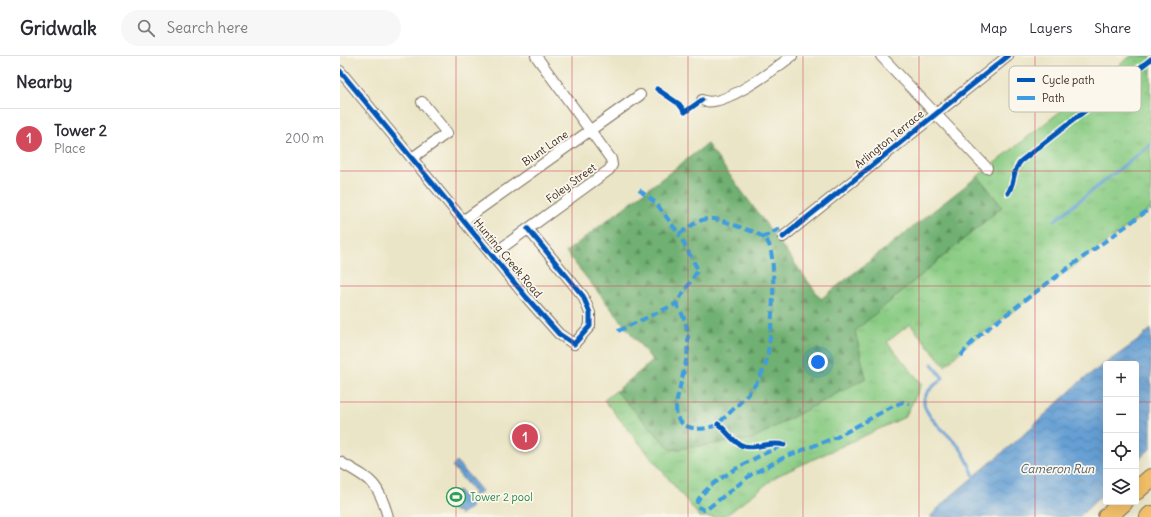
<!DOCTYPE html>
<html lang="en">
<head>
<meta charset="utf-8">
<style>
  body { margin:0; font-family:Delius,sans-serif; background:#f7f7f7; color:#2b2b33 }
  .controls { position:absolute; right:12px; bottom:12px; display:grid; overflow:hidden; border-radius:4px; box-shadow:0 4px 16px #0002 }
  .controls button { width:36px; height:36px; display:grid; place-items:center; padding:0; border:0; border-bottom:1px solid #e1e1e2; background:#fff; color:#2b2b33; font:20px sans-serif }
  .you { position:absolute; left:478px; top:306px; width:14px; height:14px; margin:-10px; border:3px solid #fff; border-radius:50%; background:#1a73e8; box-shadow:0 0 0 6px #1a73e833 }
  .badge { display:grid; place-items:center; width:26px; height:26px; border-radius:50%; background:#d1495b; color:#fff; font-size:13px; font-weight:700 }
  .pin { position:absolute; translate:-50% -50%; border:2px solid #fff; box-shadow:0 1px 4px #0006 }
  .list { margin:0; padding:0; list-style:none }
  h2 { display:flex; justify-content:space-between; align-items:center; height:52px; margin:0; padding:0 16px; font-size:17px }
  h2 small { font-size:13px; font-weight:400; color:#7c7c81 }
  .list li { display:grid; grid-template-columns:26px 1fr auto; gap:12px; align-items:center; box-sizing:border-box; height:60px; padding:0 16px; border-top:1px solid #e1e1e2 }
  .list b { display:block; font-size:15px; white-space:nowrap }
  .list p { margin:0; font-size:13px; white-space:nowrap; color:#7c7c81 }
  .list em { font-size:13px; font-style:normal; color:#7c7c81 }
  .icon { flex:none; width:22px; height:22px; fill:none; stroke:currentColor; stroke-width:2; stroke-linecap:round; stroke-linejoin:round }
  .map { position:relative; flex:none; width:811px; height:461px; overflow:hidden }
  header { display:flex; align-items:center; gap:24px; box-sizing:border-box; height:56px; padding:0 20px; background:#fff; border-bottom:1px solid #e1e1e2 }
  header strong { font-size:19px }
  nav { display:flex; gap:22px; margin-inline-start:auto; font-size:14px }
  .search { width:280px; height:36px; background:#f7f7f7; display:flex; align-items:center; gap:10px; box-sizing:border-box; padding:0 14px; border-radius:22px; color:#7c7c81; font-size:15px }
  main { display:flex }
  aside { flex:1; background:#fff }
  .map>svg:first-child { display:block }
  .grass { fill:url(#grass-tufts); stroke:#627b51 }
  .forest { fill:url(#forest-firs); stroke:#556d48 }
  .water { fill:url(#water-waves); stroke:#506479 }
  .lines { fill:none; stroke-linecap:round; stroke-linejoin:round }
  .stream { stroke:#659fd4; stroke-width:3 }
  .minor-casing { stroke:#796b59; stroke-width:12 }
  .motorway-casing { stroke:#796b59; stroke-width:20 }
  .minor { stroke:#fff; stroke-width:10 }
  .motorway { stroke:#f4c16b; stroke-width:18 }
  .quiet { stroke:#3f9ce0; stroke-width:4; stroke-dasharray:8 4; stroke-linecap:butt }
  .cycleway-casing { stroke:#fbf7ec; stroke-width:8 }
  .cycleway { stroke:#0057b8; stroke-width:5 }
  .grid { fill:none; stroke:#d1495b; stroke-width:1; stroke-opacity:0.55 }
  .labels { text-anchor:middle; stroke-width:3.5; stroke-linejoin:round; paint-order:stroke }
  .street-label { font-size:11px; fill:#3b2a1e; stroke:#fbf7ec }
  .leisure-label { font-size:11px; fill:#27864d; stroke:#fbf7ec; text-anchor:start }
  .water-label { font-size:12px; font-style:italic; fill:#4c5967; stroke:#fbf7ec }
  .key { fill:#fbf7ec; stroke:#c1baae; stroke-width:1 }
  .key-label { font-size:11px; fill:#3b2a1e }
</style>
</head>
<body>
<header>
<strong>Gridwalk</strong>
<div class="search"><svg class="icon" aria-label="search" viewBox="0 0 24 24"><circle cx="10" cy="10" r="6"/><path d="M15 15l6 6"/></svg>Search here</div>
<nav><a>Map</a><a>Layers</a><a>Share</a></nav>
</header>
<main>
<aside>
<h2>Nearby<small></small></h2>
<ul class="list">
<li><span class="badge">1</span><div><b>Tower 2</b><p>Place</p></div><em>200 m</em></li>
</ul>
</aside>
<div class="map">
<svg width="811" height="461" viewBox="0 0 811 461">
  <defs>
    <pattern id="grass-tufts" width="24" height="20" patternUnits="userSpaceOnUse"><rect width="24" height="20" fill="#8acc84"/><path d="M3 7l-1-3M5 7V3M7 7l1-3M15 17l-1-3M17 17v-4M19 17l1-3" fill="none" stroke="#78af72"/></pattern>
    <pattern id="forest-firs" width="22" height="20" patternUnits="userSpaceOnUse"><rect width="22" height="20" fill="#6fb072"/><path d="M5 1l3.5 6h-7zM16 11l3.5 6h-7z" fill="#5c8f5d"/></pattern>
    <pattern id="water-waves" width="16" height="10" patternUnits="userSpaceOnUse"><rect width="16" height="10" fill="#659fd4"/><path d="M0 5q4-4 8 0t8 0" fill="none" stroke="#5482ab"/></pattern>
  </defs>
  <rect width="100%" height="100%" fill="#fbf7ec"/>
  <filter id="ink" filterUnits="userSpaceOnUse"><feTurbulence type="fractalNoise" baseFrequency=".025" numOctaves="2"/><feDisplacementMap in="SourceGraphic" scale="8" xChannelSelector="R" yChannelSelector="G"/><feConvolveMatrix kernelMatrix="1 2 1 2 8 2 1 2 1" color-interpolation-filters="sRGB"/></filter>
  <filter id="wash" filterUnits="userSpaceOnUse"><feTurbulence type="fractalNoise" baseFrequency=".012" numOctaves="4" result="noise"/><feDisplacementMap in="SourceGraphic" scale="16" xChannelSelector="R" yChannelSelector="G"/><feGaussianBlur stdDeviation="0.9" result="paint"/><feColorMatrix in="noise" values="0 0 0 0 0 0 0 0 0 0 0 0 0 0 0 0 0 1.4 0 .05"/><feComposite in="paint" operator="in"/></filter>
  <g filter="url(#wash)">
    <rect width="100%" height="100%" fill="#ebe5c7"/>
    <path class="grass" d="M791,0H811V153L626,290L605,310L570,268L547,286L582,328L565,361L437,420L384,461H360L264,344L276,335L332,394L526,322L514,275L662,151L638,120Z"/>
    <path class="forest" d="M367,88L481,243L638,120L662,151L515,275L526,322L412,383L331,394L276,335L313,305L226,196Z"/>
    <g class="water">
      <path d="M811,273V392L796,406V308H766V435L739,461H590L605,445L681,381L742,324L796,286Z"/>
      <path d="M117,406L142,435L135,440L132,438L134,436L112,410Z"/>
      <path d="M118,434L132,451L121,459L102,447Z"/>
    </g>
    <g class="lines">
      <g class="stream">
        <path d="M715,164L811,88"/>
        <path d="M592,308L603,322C597,328 585,335 584,344C582,360 612,380 620,392C627,402 631,412 635,423"/>
      </g>
    </g>
  </g>
  <g filter="url(#ink)">
    <g class="lines">
      <g class="minor-casing">
        <g id="minor">
          <path d="M541,0L647,112"/>
          <path d="M0,15L187,242L219,278L234,288L250,270V257L243,240L188,173"/>
          <path d="M362,44C381,54 436,12 452,0"/>
          <path d="M72,102L107,77L82,46"/>
          <path d="M124,164L300,39"/>
          <path d="M443,181L668,0"/>
          <path d="M152,199L269,114L272,109L271,103L196,0"/>
          <path d="M0,406C31,424 38,425 48,461"/>
        </g>
      </g>
      <g class="motorway-casing">
        <g id="motorway">
          <path d="M796,435L811,422"/>
          <path d="M767,461L784,446"/>
          <path d="M809,461L811,459"/>
        </g>
      </g>
      <use href="#minor" class="minor"/>
      <use href="#motorway" class="motorway"/>
      <g class="quiet">
        <path d="M299,134L316,147L339,178C362,162 366,158 394,169C405,173 419,176 427,185C439,200 431,286 426,306C419,332 396,350 378,368C367,374 348,376 339,364C336,360 336,354 336,349C342,313 360,281 336,248L358,214L339,178"/>
        <path d="M422,182L443,171"/>
        <path d="M278,275L336,248"/>
        <path d="M621,300C636,278 660,264 680,248C723,215 767,184 811,152"/>
        <path d="M441,390C422,398 358,429 356,450L364,454L367,453L412,418L447,400L497,381L553,350L563,346L570,348"/>
      </g>
      <g class="cycleway-casing">
        <g id="cycleway">
          <path d="M0,15L187,242L219,278L234,288L250,270V257L243,240L188,173"/>
          <path d="M317,33L339,48L345,56L362,44"/>
          <path d="M668,137C675,127 672,114 681,105L811,3"/>
          <path d="M443,181L668,0"/>
          <path d="M378,368C386,374 391,383 399,388C413,396 429,384 444,389"/>
        </g>
      </g>
      <use href="#cycleway" class="cycleway"/>
    </g>
  </g>
  <path class="grid" d="M116,0V461M232,0V461M348,0V461M463,0V461M579,0V461M695,0V461M0,115H811M0,230H811M0,346H766M796,346H811"/>
  <defs>
    <g id="stadium-ring" transform="scale(1)"><circle r="9.5" fill="#fbf7ec" stroke="#2e9e5b" stroke-width="1.5"/><path d="M0-5a6.5 5 0 1 0 0 10a6.5 5 0 1 0 0-10ZM-3.5-1.8h7v3.6h-7Z" fill="#2e9e5b"/></g>
  </defs>
  <g fill-rule="evenodd">
    <use href="#stadium-ring" x="116" y="441"/>
  </g>
  <g class="labels">
    <g class="street-label">
      <text transform="translate(549 83) rotate(-39)" y="4">Arlington Terrace</text>
      <text transform="translate(205 92) rotate(-35)" y="4">Blunt Lane</text>
      <text transform="translate(231 127) rotate(-36)" y="4">Foley Street</text>
      <text transform="translate(168 202) rotate(50)" y="4">Hunting Creek Road</text>
    </g>
    <g class="leisure-label">
      <text x="130" y="445">Tower 2 pool</text>
    </g>
    <g class="water-label">
      <text x="717" y="417">Cameron Run</text>
    </g>
  </g>
  <rect x="669" y="10" width="132" height="46" rx="6" class="key"/>
  <rect x="677" y="22" width="18" height="4" fill="#0057b8"/>
  <rect x="677" y="40" width="18" height="4" fill="#3f9ce0"/>
  <g class="key-label">
    <text x="702" y="28">Cycle path</text>
    <text x="702" y="46">Path</text>
  </g>
</svg>
<div class="controls">
<button>+</button>
<button>−</button>
<button><svg class="icon" aria-label="locate" viewBox="0 0 24 24"><circle cx="12" cy="12" r="6"/><path d="M12 2v4M12 18v4M2 12h4M18 12h4"/></svg></button>
<button><svg class="icon" aria-label="layers" viewBox="0 0 24 24"><path d="M12 4l9 5-9 5-9-5zM3 14l9 5 9-5"/></svg></button>
</div>
<div class="you"></div>
<div class="pin badge" style="left:185px;top:381px">1</div>
</div>
</main>
</body>
</html>
